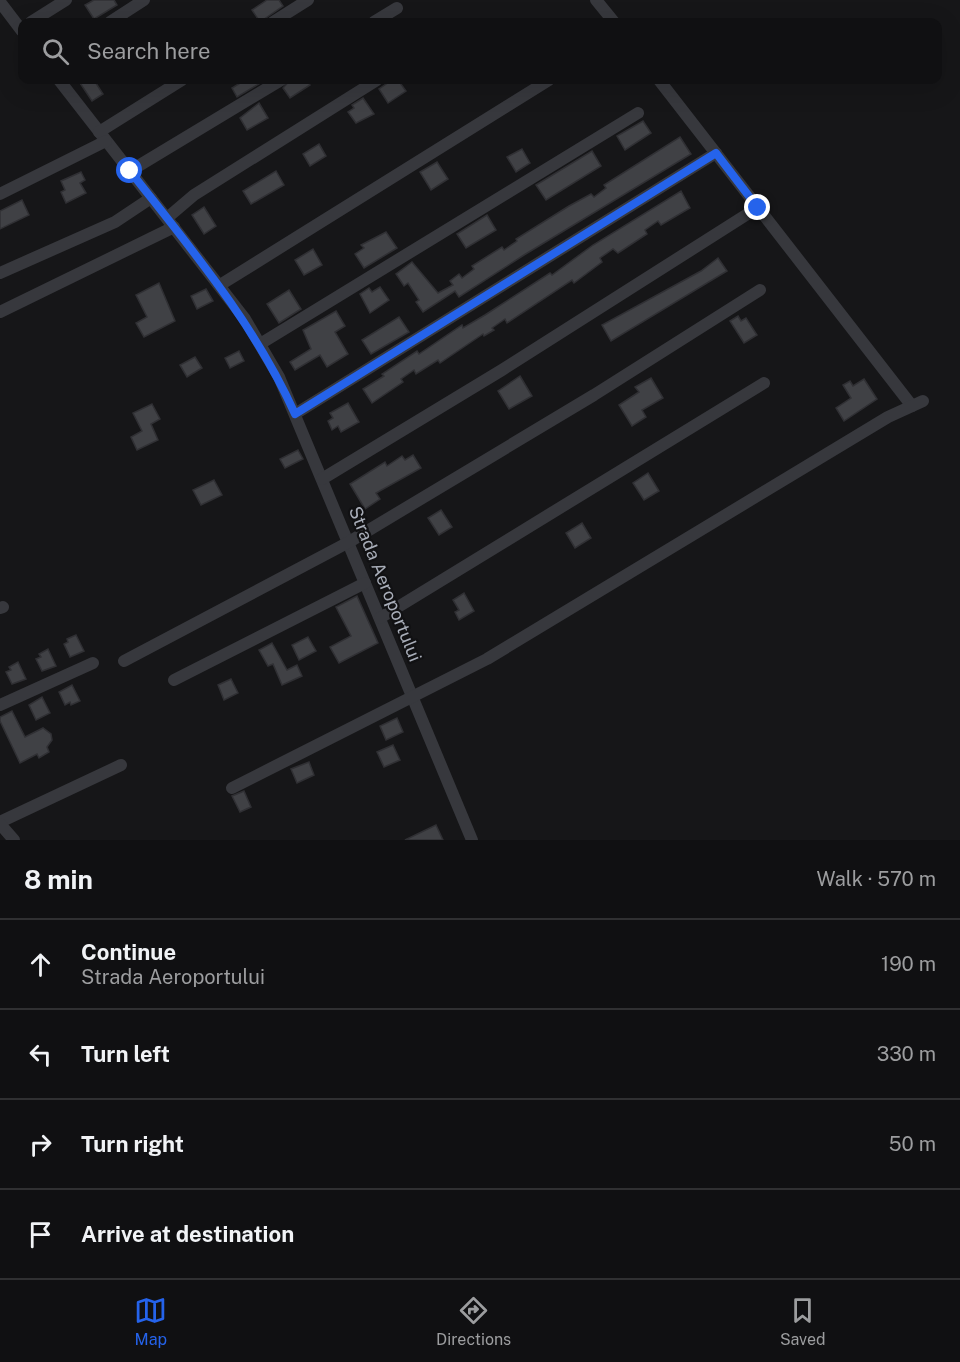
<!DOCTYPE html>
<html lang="en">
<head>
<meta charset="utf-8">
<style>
  body { margin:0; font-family:"Public Sans",sans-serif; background:#19191b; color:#f1f3f6 }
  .stop { position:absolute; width:18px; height:18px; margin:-14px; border:4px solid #2563eb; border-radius:50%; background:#fff }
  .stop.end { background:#2563eb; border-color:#fff; box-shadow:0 2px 6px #0008 }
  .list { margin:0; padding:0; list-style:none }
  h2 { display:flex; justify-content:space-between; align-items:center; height:78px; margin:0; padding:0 24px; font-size:26px }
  h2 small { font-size:20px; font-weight:400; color:#9c9d9f }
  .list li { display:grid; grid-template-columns:39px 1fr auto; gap:18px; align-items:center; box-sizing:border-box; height:90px; padding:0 24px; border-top:2px solid #303032 }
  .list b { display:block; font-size:22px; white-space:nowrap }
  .list p { margin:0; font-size:20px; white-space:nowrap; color:#9c9d9f }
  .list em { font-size:20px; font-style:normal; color:#9c9d9f }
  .icon { flex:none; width:33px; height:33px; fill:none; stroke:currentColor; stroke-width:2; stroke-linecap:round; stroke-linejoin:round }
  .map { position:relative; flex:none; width:960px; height:840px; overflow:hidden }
  .search { position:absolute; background:#101012; box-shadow:0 6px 24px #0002; left:18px; right:18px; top:18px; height:66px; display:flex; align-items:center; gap:15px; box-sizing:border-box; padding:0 21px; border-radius:12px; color:#9c9d9f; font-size:22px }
  .sheet { height:438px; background:#101012 }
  nav { display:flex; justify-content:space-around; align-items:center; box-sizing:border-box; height:84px; border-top:2px solid #303032; background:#101012; font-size:16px; color:#9c9d9f }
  nav a { display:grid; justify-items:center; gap:3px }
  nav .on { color:#2563eb }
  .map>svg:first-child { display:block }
  .building { fill:#404145; stroke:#303034; stroke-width:1.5 }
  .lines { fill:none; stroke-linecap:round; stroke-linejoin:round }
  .minor { stroke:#37383d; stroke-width:12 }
  .route { stroke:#2563eb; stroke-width:8 }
  .labels { text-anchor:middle; stroke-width:4.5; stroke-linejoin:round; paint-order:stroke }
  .street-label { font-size:18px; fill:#a8adb8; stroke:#111113 }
</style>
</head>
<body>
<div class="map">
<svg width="960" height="840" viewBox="0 0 960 840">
  <rect width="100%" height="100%" fill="#161618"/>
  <g class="building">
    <path d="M94,0H114L117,5L94,19L85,5Z"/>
    <path d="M267,0H279L283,6L260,22L252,10Z"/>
    <path d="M78,80H94L103,94L92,101Z"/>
    <path d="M245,80L262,82L237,97L232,88Z"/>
    <path d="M290,80H306L310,85L290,98L283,88Z"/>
    <path d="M392,80H398L406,91L388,103L379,89Z"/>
    <path d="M363,98L374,114L356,123L348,112L354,108L352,105Z"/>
    <path d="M259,103L268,118L247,130L240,118Z"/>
    <path d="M643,121L651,133L625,150L617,136Z"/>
    <path d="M680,137L691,154L524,255L459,297L455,291L423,312L416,302L419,300L408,283L404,286L396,274L412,262L438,293L453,285L450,281L459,274L462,278L474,269L472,266L502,247L504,250L517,241L516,239L569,206L591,194L594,197L606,188L604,185Z"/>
    <path d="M319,144L326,156L310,166L303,154Z"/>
    <path d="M522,149L530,163L516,172L507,157Z"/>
    <path d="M592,151L601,166L546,200L536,185Z"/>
    <path d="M437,162L448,179L431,190L420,172Z"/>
    <path d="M276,171L284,185L251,204L243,191Z"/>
    <path d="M81,172L85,180L80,183L86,193L66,203L61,192L65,190L61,181Z"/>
    <path d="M681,191L690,208L661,225L658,221L645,230L647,234L618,253L613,249L600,258L602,262L574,283L572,280L507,323L505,319L492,328L494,330L484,336L483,334L440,363L438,360L416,374L414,370L401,379L403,382L372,403L363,389L384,376L382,374L417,351L419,354L462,325L463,328L485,315L550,273L552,275L593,245Z"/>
    <path d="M22,200L29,215L0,229V211Z"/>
    <path d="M204,207L216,226L204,234L192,215Z"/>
    <path d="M487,215L496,230L466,248L457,234Z"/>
    <path d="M386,232L397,248L364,268L355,254L364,248L361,245Z"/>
    <path d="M313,249L322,265L304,275L295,260Z"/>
    <path d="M718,258L727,271L611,341L602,325L701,271Z"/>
    <path d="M159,283L175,321L144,337L136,323L147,317L136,295Z"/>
    <path d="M380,287L389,300L370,313L360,294L369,288L372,292Z"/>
    <path d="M206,289L213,301L197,309L191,296Z"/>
    <path d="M289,290L301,309L279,323L267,304Z"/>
    <path d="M336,311L345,326L335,332L348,354L327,367L320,355L295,370L290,362L311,349L303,330Z"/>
    <path d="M738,316L741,321L746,318L757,335L744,343L730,321Z"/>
    <path d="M399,317L409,332L371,354L362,340Z"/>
    <path d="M239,351L244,361L230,368L225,358Z"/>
    <path d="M195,357L202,368L187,377L180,365Z"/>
    <path d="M520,376L532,396L509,409L498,391Z"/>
    <path d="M651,378L663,398L642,410L646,417L632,426L619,405L639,392L635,387Z"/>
    <path d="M864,379L877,399L844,421L836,408L851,398L843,385L850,381L853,386Z"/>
    <path d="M348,403L359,422L341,432L338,426L332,430L328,421L333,418L330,413Z"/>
    <path d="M152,404L160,419L151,424L158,440L137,450L131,437L142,431L133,413Z"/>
    <path d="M298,450L303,459L285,468L280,459Z"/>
    <path d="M413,455L421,468L376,493L380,499L365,509L350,484L385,462L387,466L402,456L405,460Z"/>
    <path d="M648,473L659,491L644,500L633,483Z"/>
    <path d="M214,480L222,495L201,505L193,490Z"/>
    <path d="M441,510L452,527L439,535L428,518Z"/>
    <path d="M582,523L591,538L575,548L566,533Z"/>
    <path d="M464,593L474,611L459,620L455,612L459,610L453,600Z"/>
    <path d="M357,596L378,643L339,663L330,647L351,636L336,607Z"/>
    <path d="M76,635L84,651L70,657L64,644L68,642L67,639Z"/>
    <path d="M308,637L316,651L299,660L292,645Z"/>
    <path d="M272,643L287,670L297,665L302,676L282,685L273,664L268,666L259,650Z"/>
    <path d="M48,649L56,666L42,671L36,659L41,657L39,654Z"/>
    <path d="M18,662L26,679L12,684L6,672L11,670L9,667Z"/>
    <path d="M231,679L238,693L224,700L218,685Z"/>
    <path d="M72,685L80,701L71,705L70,702L65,705L59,692Z"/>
    <path d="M42,697L50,713L36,720L29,705Z"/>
    <path d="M12,711L25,737L43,728L51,734L52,740L47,747L49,752L39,758L37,754L20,763L0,721V717Z"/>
    <path d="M397,718L403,732L386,740L380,726Z"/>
    <path d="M393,745L400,760L384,767L377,752Z"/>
    <path d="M309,762L314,775L297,783L291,769Z"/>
    <path d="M244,791L251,807L240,812L232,796Z"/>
    <path d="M436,825L443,840H405Z"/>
  </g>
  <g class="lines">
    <g class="minor">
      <path d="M596,0L614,22"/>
      <path d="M0,2L22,31"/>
      <path d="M31,22L66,0"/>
      <path d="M110,22L144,0"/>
      <path d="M273,22L308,0"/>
      <path d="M374,22L397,8"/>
      <path d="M59,80L245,319L279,377L472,840"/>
      <path d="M659,80L912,406"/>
      <path d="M99,132L182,80"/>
      <path d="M130,171L281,80"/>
      <path d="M0,194L106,141"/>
      <path d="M167,218L194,195L377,80"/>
      <path d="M0,273L115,222L151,198"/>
      <path d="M220,285L549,80"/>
      <path d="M0,312L174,227"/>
      <path d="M260,344L638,113"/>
      <path d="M295,414L716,153"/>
      <path d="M322,479L502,370L757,208"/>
      <path d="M0,608L3,607"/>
      <path d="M380,618L764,383"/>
      <path d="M124,661L349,542L594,395L760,290"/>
      <path d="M174,680L365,583"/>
      <path d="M0,705L93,663"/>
      <path d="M232,788L487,659L888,417L923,401"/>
      <path d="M0,822L121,765"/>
      <path d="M0,824L14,840"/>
    </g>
  </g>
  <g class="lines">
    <path class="route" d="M130,171C191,249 254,323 295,414L716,153L758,208"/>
  </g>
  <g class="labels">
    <g class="street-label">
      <text transform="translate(385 584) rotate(68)" y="6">Strada Aeroportului</text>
    </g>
  </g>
</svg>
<div class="stop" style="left:130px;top:171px"></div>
<div class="stop end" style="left:758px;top:208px"></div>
<div class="search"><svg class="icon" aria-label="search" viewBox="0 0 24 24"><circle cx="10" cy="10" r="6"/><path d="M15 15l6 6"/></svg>Search here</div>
</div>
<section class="sheet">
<h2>8 min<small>Walk · 570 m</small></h2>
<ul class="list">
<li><svg class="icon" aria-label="ahead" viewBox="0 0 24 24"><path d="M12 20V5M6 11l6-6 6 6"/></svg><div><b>Continue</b><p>Strada Aeroportului</p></div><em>190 m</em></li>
<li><svg class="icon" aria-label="left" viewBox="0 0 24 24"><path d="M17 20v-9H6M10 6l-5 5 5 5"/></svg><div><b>Turn left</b></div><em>330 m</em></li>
<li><svg class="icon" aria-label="right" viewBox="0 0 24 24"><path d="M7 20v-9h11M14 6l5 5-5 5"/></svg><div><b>Turn right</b></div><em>50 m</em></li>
<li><svg class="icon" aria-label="arrive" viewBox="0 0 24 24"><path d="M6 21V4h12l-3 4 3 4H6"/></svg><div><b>Arrive at destination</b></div></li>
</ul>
</section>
<nav>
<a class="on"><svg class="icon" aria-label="map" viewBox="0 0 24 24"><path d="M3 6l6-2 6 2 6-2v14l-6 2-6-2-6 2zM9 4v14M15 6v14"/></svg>Map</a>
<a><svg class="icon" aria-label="directions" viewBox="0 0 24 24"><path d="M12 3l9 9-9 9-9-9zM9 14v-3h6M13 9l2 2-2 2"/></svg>Directions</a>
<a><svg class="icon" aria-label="saved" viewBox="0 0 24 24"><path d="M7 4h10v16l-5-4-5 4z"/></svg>Saved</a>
</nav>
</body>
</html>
